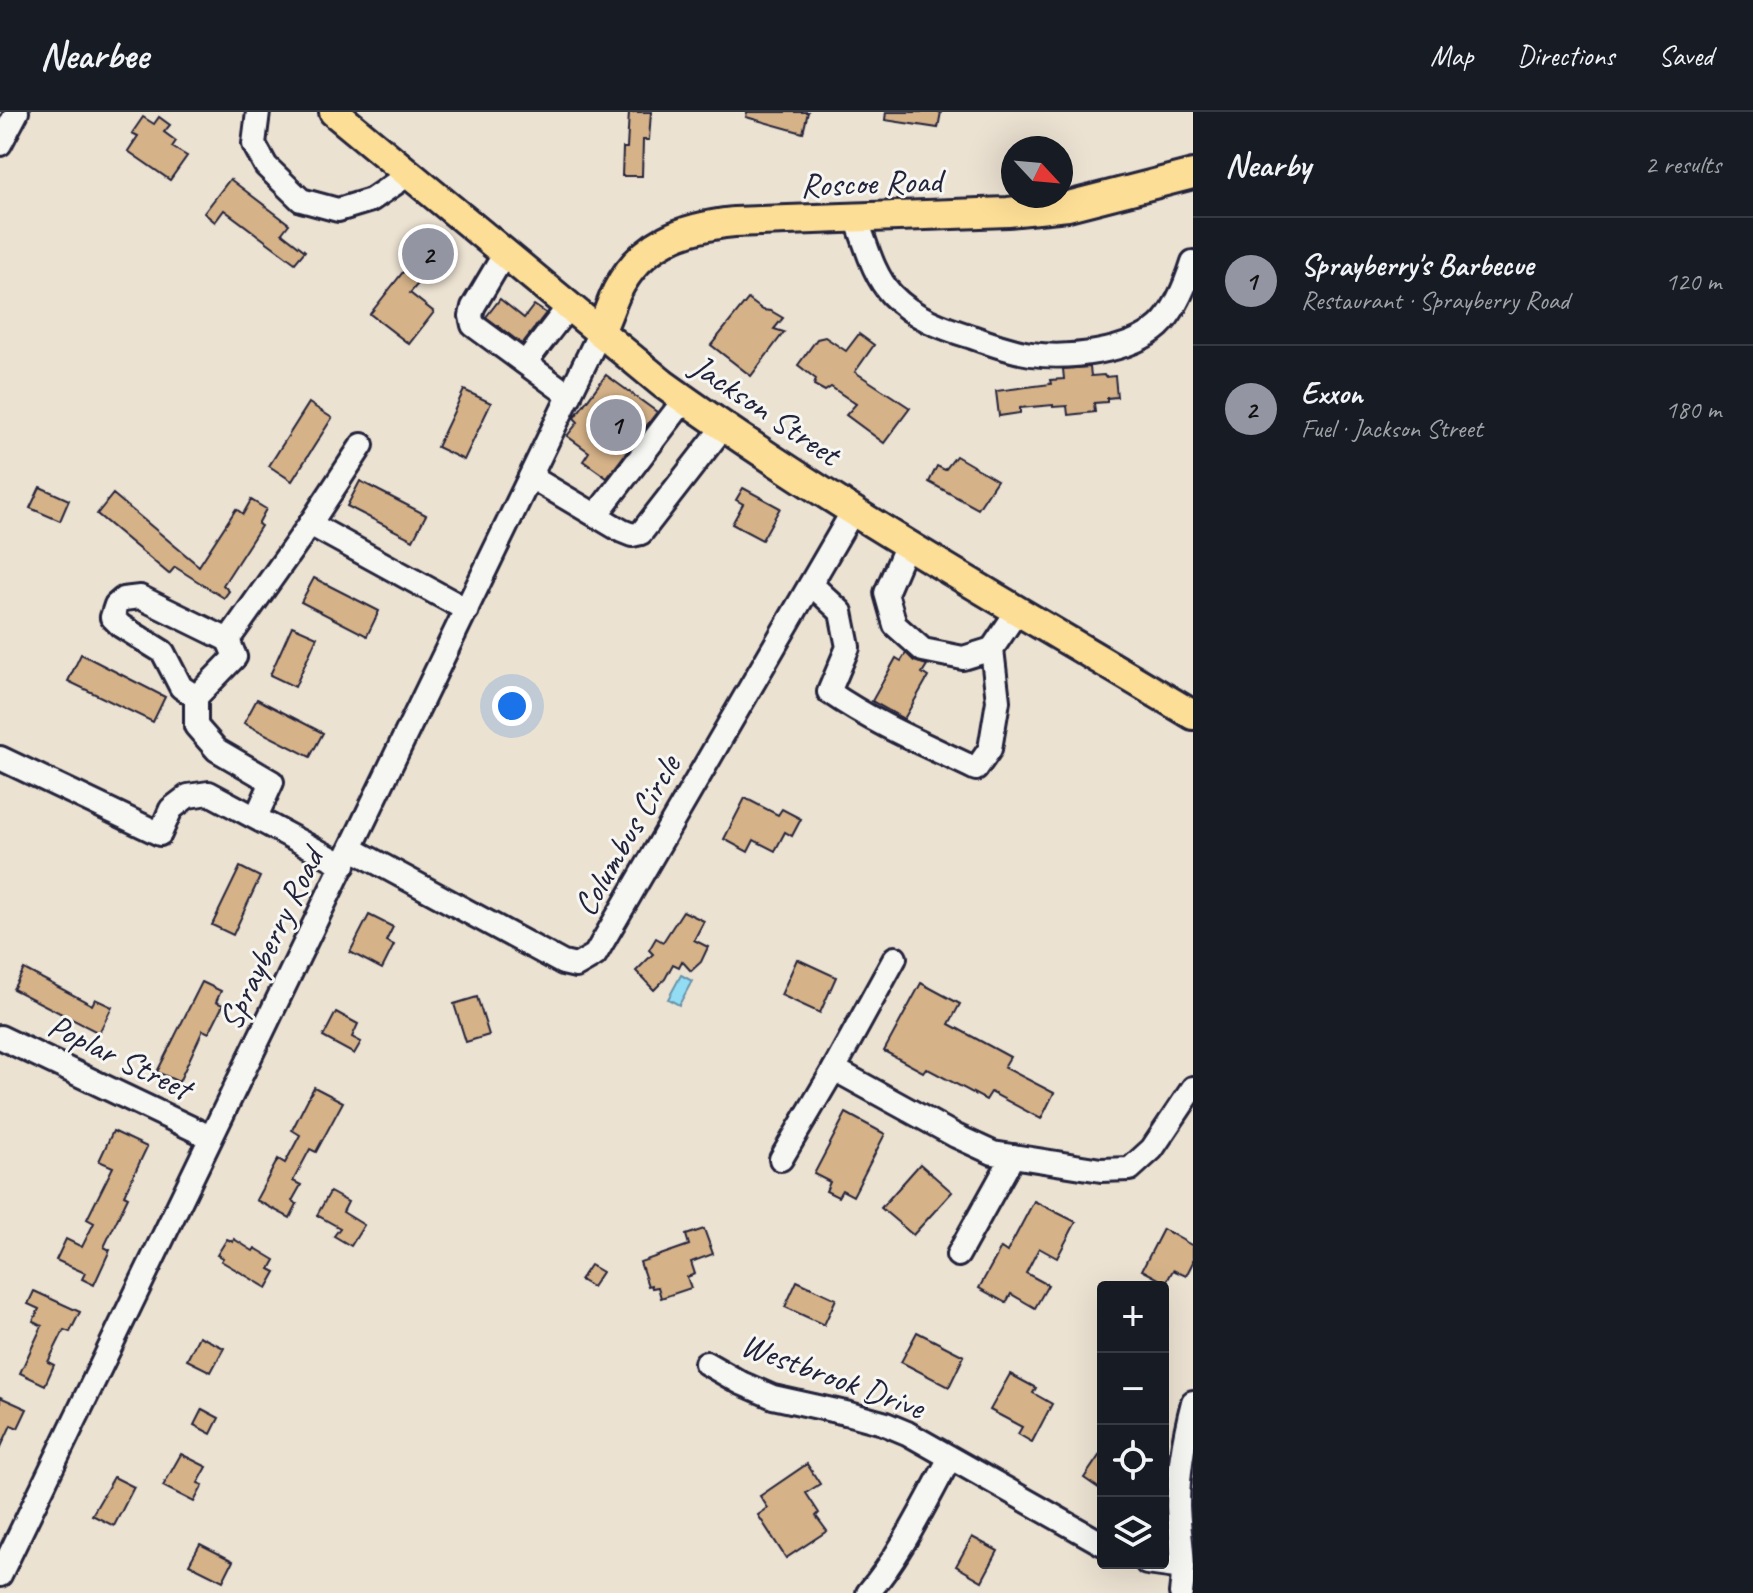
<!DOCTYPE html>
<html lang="en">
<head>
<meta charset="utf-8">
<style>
  body { margin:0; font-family:Caveat,sans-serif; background:#20242c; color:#f1f3f6 }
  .controls { position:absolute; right:24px; bottom:24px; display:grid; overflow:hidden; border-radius:8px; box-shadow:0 8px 32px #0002 }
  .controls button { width:72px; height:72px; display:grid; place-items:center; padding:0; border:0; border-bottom:2px solid #363941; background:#171b24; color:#f1f3f6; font:40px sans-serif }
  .compass { position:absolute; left:1001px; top:24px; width:72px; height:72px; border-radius:50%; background:#171b24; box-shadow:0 8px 32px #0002; rotate:116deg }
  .you { position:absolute; left:512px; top:594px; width:28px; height:28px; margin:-20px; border:6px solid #fff; border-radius:50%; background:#1a73e8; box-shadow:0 0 0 12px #1a73e833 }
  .badge { display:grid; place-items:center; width:52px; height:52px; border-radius:50%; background:#9495a2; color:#111; font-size:26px; font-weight:700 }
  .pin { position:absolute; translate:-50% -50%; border:4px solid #fff; box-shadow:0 2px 8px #0006 }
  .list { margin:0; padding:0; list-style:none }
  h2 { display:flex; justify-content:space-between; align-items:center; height:104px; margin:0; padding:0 32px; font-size:34px }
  h2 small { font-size:26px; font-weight:400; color:#9ea1a6 }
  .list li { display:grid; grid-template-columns:52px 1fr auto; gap:24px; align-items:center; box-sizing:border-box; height:128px; padding:0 32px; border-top:2px solid #363941 }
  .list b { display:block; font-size:30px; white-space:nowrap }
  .list p { margin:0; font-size:26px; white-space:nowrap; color:#9ea1a6 }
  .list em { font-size:26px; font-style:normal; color:#9ea1a6 }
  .icon { flex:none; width:44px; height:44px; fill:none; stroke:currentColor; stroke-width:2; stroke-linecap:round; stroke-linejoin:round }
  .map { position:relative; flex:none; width:1193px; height:1481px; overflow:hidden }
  header { display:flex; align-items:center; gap:48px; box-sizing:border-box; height:112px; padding:0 40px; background:#171b24; border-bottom:2px solid #363941 }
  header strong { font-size:38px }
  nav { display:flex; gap:44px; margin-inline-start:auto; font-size:28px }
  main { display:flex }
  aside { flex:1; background:#171b24 }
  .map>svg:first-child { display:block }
  .water { fill:#93ddf4; stroke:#6692aa; stroke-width:2 }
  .building { fill:#d5b288; stroke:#22223b; stroke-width:2 }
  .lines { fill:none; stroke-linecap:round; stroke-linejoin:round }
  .minor-casing { stroke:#22223b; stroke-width:28 }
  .major-casing { stroke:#22223b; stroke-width:34 }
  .minor { stroke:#f6f6f2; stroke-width:22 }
  .major { stroke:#fdde96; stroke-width:28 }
  .labels { text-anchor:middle; stroke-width:6; stroke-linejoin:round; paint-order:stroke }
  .street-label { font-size:34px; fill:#22223b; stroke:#f6f6f2 }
</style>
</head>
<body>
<header>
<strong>Nearbee</strong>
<nav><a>Map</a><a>Directions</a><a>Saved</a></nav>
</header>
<main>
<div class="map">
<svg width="1193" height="1481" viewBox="0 0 1193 1481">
  <rect width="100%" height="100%" fill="#ece2d2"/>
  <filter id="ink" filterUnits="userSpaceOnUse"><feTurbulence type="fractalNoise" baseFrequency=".0125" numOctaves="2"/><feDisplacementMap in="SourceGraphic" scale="16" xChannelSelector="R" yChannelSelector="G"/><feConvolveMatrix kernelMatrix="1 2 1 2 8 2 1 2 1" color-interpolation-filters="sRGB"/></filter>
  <g filter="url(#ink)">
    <path class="water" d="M681,863L692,869L679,893L668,887Z"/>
    <g class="building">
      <path d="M629,0H651L649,28H643L642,64H622L623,36H627Z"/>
      <path d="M747,0H808L803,21L746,5Z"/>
      <path d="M886,0H941L938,16L885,8Z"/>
      <path d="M143,5L154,12L159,5L170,13L164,20L176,29L172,35L187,44L170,68L128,39L138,24L132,21Z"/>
      <path d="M230,67L289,112L282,121L305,139L295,151L224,98L215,110L204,101Z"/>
      <path d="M431,120L449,135L410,181L434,200L409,232L370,202L410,151L408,149Z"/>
      <path d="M500,187L524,206L534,193L546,201L522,232L486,205Z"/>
      <path d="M748,187L763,198L771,199L783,206L774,217L784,220L751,264L711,233Z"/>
      <path d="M859,222L874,233L855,260L910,296L884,331L846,303L856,292L831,275L825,279L814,273L816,267L798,253L817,227L825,225L846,239Z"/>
      <path d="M1090,255L1091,264L1104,263L1105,265L1115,264L1117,285L1107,286V290L1094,291L1095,300L1068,303L1067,294L1053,295V293L1020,296V301L999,304L996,279L1051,272L1050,268L1064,267L1063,257Z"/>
      <path d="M606,263L657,300L607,366L583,349L589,340L567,324L578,310L574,306Z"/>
      <path d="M464,278L491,291L464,348L437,335Z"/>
      <path d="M309,291L332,306L292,369L269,354Z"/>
      <path d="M956,344L997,368L978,397L929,370L937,354L945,358Z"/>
      <path d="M360,369L426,403L413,428L347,394Z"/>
      <path d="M40,375L69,388L60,409L30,396Z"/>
      <path d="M743,376L780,396L762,428L732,412L743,392L736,388Z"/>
      <path d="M113,382L199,454L236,397L243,402L251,388L266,397L258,412L261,414L223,473L229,479L224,486L175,455L169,462L97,402Z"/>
      <path d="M314,466L379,499L367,524L301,490Z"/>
      <path d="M292,514L317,525L295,575L270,563Z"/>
      <path d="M906,541L914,549L927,553L922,561L928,565L904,607L872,589L896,546L901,549Z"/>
      <path d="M81,542L165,585L153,610L68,569Z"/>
      <path d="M257,587L323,621L310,645L244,611Z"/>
      <path d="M745,686L778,703L782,697L801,707L792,724L785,720L775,739L754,728L748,740L724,727Z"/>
      <path d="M240,755L260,765L233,823L212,813Z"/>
      <path d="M683,799L704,809L694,828L708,835L701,850L691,859L682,849L679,855L673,852L665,867L654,878L636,859L653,842L649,838L656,826L663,830Z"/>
      <path d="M369,803L393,815L386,829L394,833L382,857L350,840Z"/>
      <path d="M797,847L836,865L820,901L781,883Z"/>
      <path d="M24,857L92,893L95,887L112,895L99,921L13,877Z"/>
      <path d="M202,870L221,879L216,890L223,893L209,921L203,918L179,970L157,960Z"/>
      <path d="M921,871L960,892L949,912L1010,945L1004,955L1054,981L1041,1007L991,980L986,988L926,956L923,960L884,939Z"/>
      <path d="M477,885L489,923L466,930L454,892Z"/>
      <path d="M336,900L358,912L352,925L361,930L354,942L323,925Z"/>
      <path d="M314,975L343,990L316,1040L310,1037L293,1069L301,1073L292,1089L297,1092L290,1106L256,1088L278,1047L285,1051L300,1023L292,1018Z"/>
      <path d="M846,1001L885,1022L853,1084L842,1078L838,1085L826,1079L830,1070L814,1062Z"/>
      <path d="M113,1019L147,1035L124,1083L128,1085L104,1135L110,1138L94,1173L82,1167L85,1161L56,1148L66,1127L82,1135L94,1111L87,1107L113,1055L99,1049Z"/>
      <path d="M920,1052L952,1080L913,1123L881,1096Z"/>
      <path d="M330,1080L348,1090L343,1100L364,1113L351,1134L334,1124L340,1116L317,1103Z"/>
      <path d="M1034,1089L1076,1110L1057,1146L1039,1136L1026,1161L1048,1173L1035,1196L1011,1182L1006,1191L979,1176L1001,1136L1007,1140Z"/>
      <path d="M704,1117L713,1142L691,1150L695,1162L687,1165L691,1176L661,1186L658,1175L652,1176L651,1173L648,1174L640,1150L689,1133L686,1123Z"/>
      <path d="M1163,1117L1193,1134V1150L1186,1164L1173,1158L1166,1171L1142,1158Z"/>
      <path d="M227,1127L233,1130L234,1127L253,1139L255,1136L275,1148L270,1157L276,1160L267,1176L221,1149L223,1146L217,1143Z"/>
      <path d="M590,1153L602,1160L592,1175L580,1168Z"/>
      <path d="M797,1169L836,1187L824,1213L785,1195Z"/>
      <path d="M34,1179L80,1200L70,1220L64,1218L48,1250L54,1253L45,1273L20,1261L42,1214L33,1209L39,1197L28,1192Z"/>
      <path d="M917,1220L964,1244L949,1275L901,1250Z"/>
      <path d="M199,1224L224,1236L211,1260L187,1248Z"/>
      <path d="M1010,1262L1036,1276L1033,1281L1052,1292L1032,1330L1018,1322L1022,1315L990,1298Z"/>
      <path d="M0,1285L27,1297L18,1316L11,1313L0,1337Z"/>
      <path d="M202,1297L219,1306L211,1322L194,1313Z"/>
      <path d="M1103,1338V1379L1084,1366Z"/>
      <path d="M181,1342L207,1355L198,1371L203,1373L194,1390L163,1374Z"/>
      <path d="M807,1352L820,1372L806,1381L819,1401L816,1404L827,1419L786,1446L758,1403L768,1396L760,1384Z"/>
      <path d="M114,1365L134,1375L114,1414L92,1403Z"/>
      <path d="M972,1425L998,1439L982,1469L956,1454Z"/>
      <path d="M200,1432L233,1449L223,1469L189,1452Z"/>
    </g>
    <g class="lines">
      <g class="minor-casing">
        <g id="minor">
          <path d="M258,0L254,32L266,54L301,88L338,98L371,88L409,62"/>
          <path d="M0,32L17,0"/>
          <path d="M856,106C866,132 873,163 892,183C914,206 943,216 972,225C991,232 1011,239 1031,242C1069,247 1130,240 1159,214C1176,198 1186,172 1193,150"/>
          <path d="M505,141L473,195L471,204L473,213L570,284"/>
          <path d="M525,251L569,194"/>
          <path d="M531,365L622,419L632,423L641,421L724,314"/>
          <path d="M596,403L685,287"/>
          <path d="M310,412L467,498"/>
          <path d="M907,432L886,481L895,513L923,538L963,546L992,537"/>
          <path d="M811,472L841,500L848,535L829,580C875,612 926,633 976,657L990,637L998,589L992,537L1018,498"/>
          <path d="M228,528L235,545L196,585V614L217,638L272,670L256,705"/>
          <path d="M196,585L181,575L163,540L121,514L112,505L116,493L123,487L140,485L228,528L310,412L362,333"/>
          <path d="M0,646L160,722L171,697L188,684L209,681L344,753"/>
          <path d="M352,737L563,851L576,854L595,843L853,399"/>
          <path d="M0,925L210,1025"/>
          <path d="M834,957L956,1024L993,1041L1101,1058L1130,1057L1152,1037L1193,976"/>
          <path d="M781,1047L834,957L895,846"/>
          <path d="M958,1143L1013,1044"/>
          <path d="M706,1251L741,1271L773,1285L850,1302L883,1311L907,1321L1103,1432"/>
          <path d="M1147,1451L1183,1456"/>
          <path d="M0,1463C199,1048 400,634 600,220"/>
          <path d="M868,1481C902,1441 925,1391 950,1346"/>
          <path d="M1181,1481C1186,1452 1179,1423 1178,1394C1178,1358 1184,1325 1193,1290"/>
        </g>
      </g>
      <g class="major-casing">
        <g id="major">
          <path d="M334,0L663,272C832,394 1015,496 1193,603"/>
          <path d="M600,220C606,207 611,192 617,179C641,131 684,115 734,110L1008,100L1068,94L1193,62"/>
        </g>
      </g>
      <use href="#minor" class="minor"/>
      <use href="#major" class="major"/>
    </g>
  </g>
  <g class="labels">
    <g class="street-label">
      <text transform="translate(871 70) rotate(-2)" y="12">Roscoe Road</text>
      <text transform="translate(766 297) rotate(34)" y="12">Jackson Street</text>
      <text transform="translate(626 723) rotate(-60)" y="12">Columbus Circle</text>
      <text transform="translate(270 827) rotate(-64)" y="12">Sprayberry Road</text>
      <text transform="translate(120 944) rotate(26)" y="12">Poplar Street</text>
      <text transform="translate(833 1263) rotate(20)" y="12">Westbrook Drive</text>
    </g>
  </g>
</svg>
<div class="controls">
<button>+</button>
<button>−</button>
<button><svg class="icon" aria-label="locate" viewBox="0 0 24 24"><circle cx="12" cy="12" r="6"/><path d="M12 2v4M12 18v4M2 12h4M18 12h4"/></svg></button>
<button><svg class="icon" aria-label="layers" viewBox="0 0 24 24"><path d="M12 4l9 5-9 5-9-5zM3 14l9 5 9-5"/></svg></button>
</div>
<svg class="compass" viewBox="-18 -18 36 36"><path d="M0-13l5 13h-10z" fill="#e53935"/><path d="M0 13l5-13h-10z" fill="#9ea1a6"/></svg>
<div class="you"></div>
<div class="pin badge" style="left:616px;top:313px">1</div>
<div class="pin badge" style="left:428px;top:142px">2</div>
</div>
<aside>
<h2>Nearby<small>2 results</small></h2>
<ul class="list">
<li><span class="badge">1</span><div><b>Sprayberry's Barbecue</b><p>Restaurant · Sprayberry Road</p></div><em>120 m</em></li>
<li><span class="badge">2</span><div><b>Exxon</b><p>Fuel · Jackson Street</p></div><em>180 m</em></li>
</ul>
</aside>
</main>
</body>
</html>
